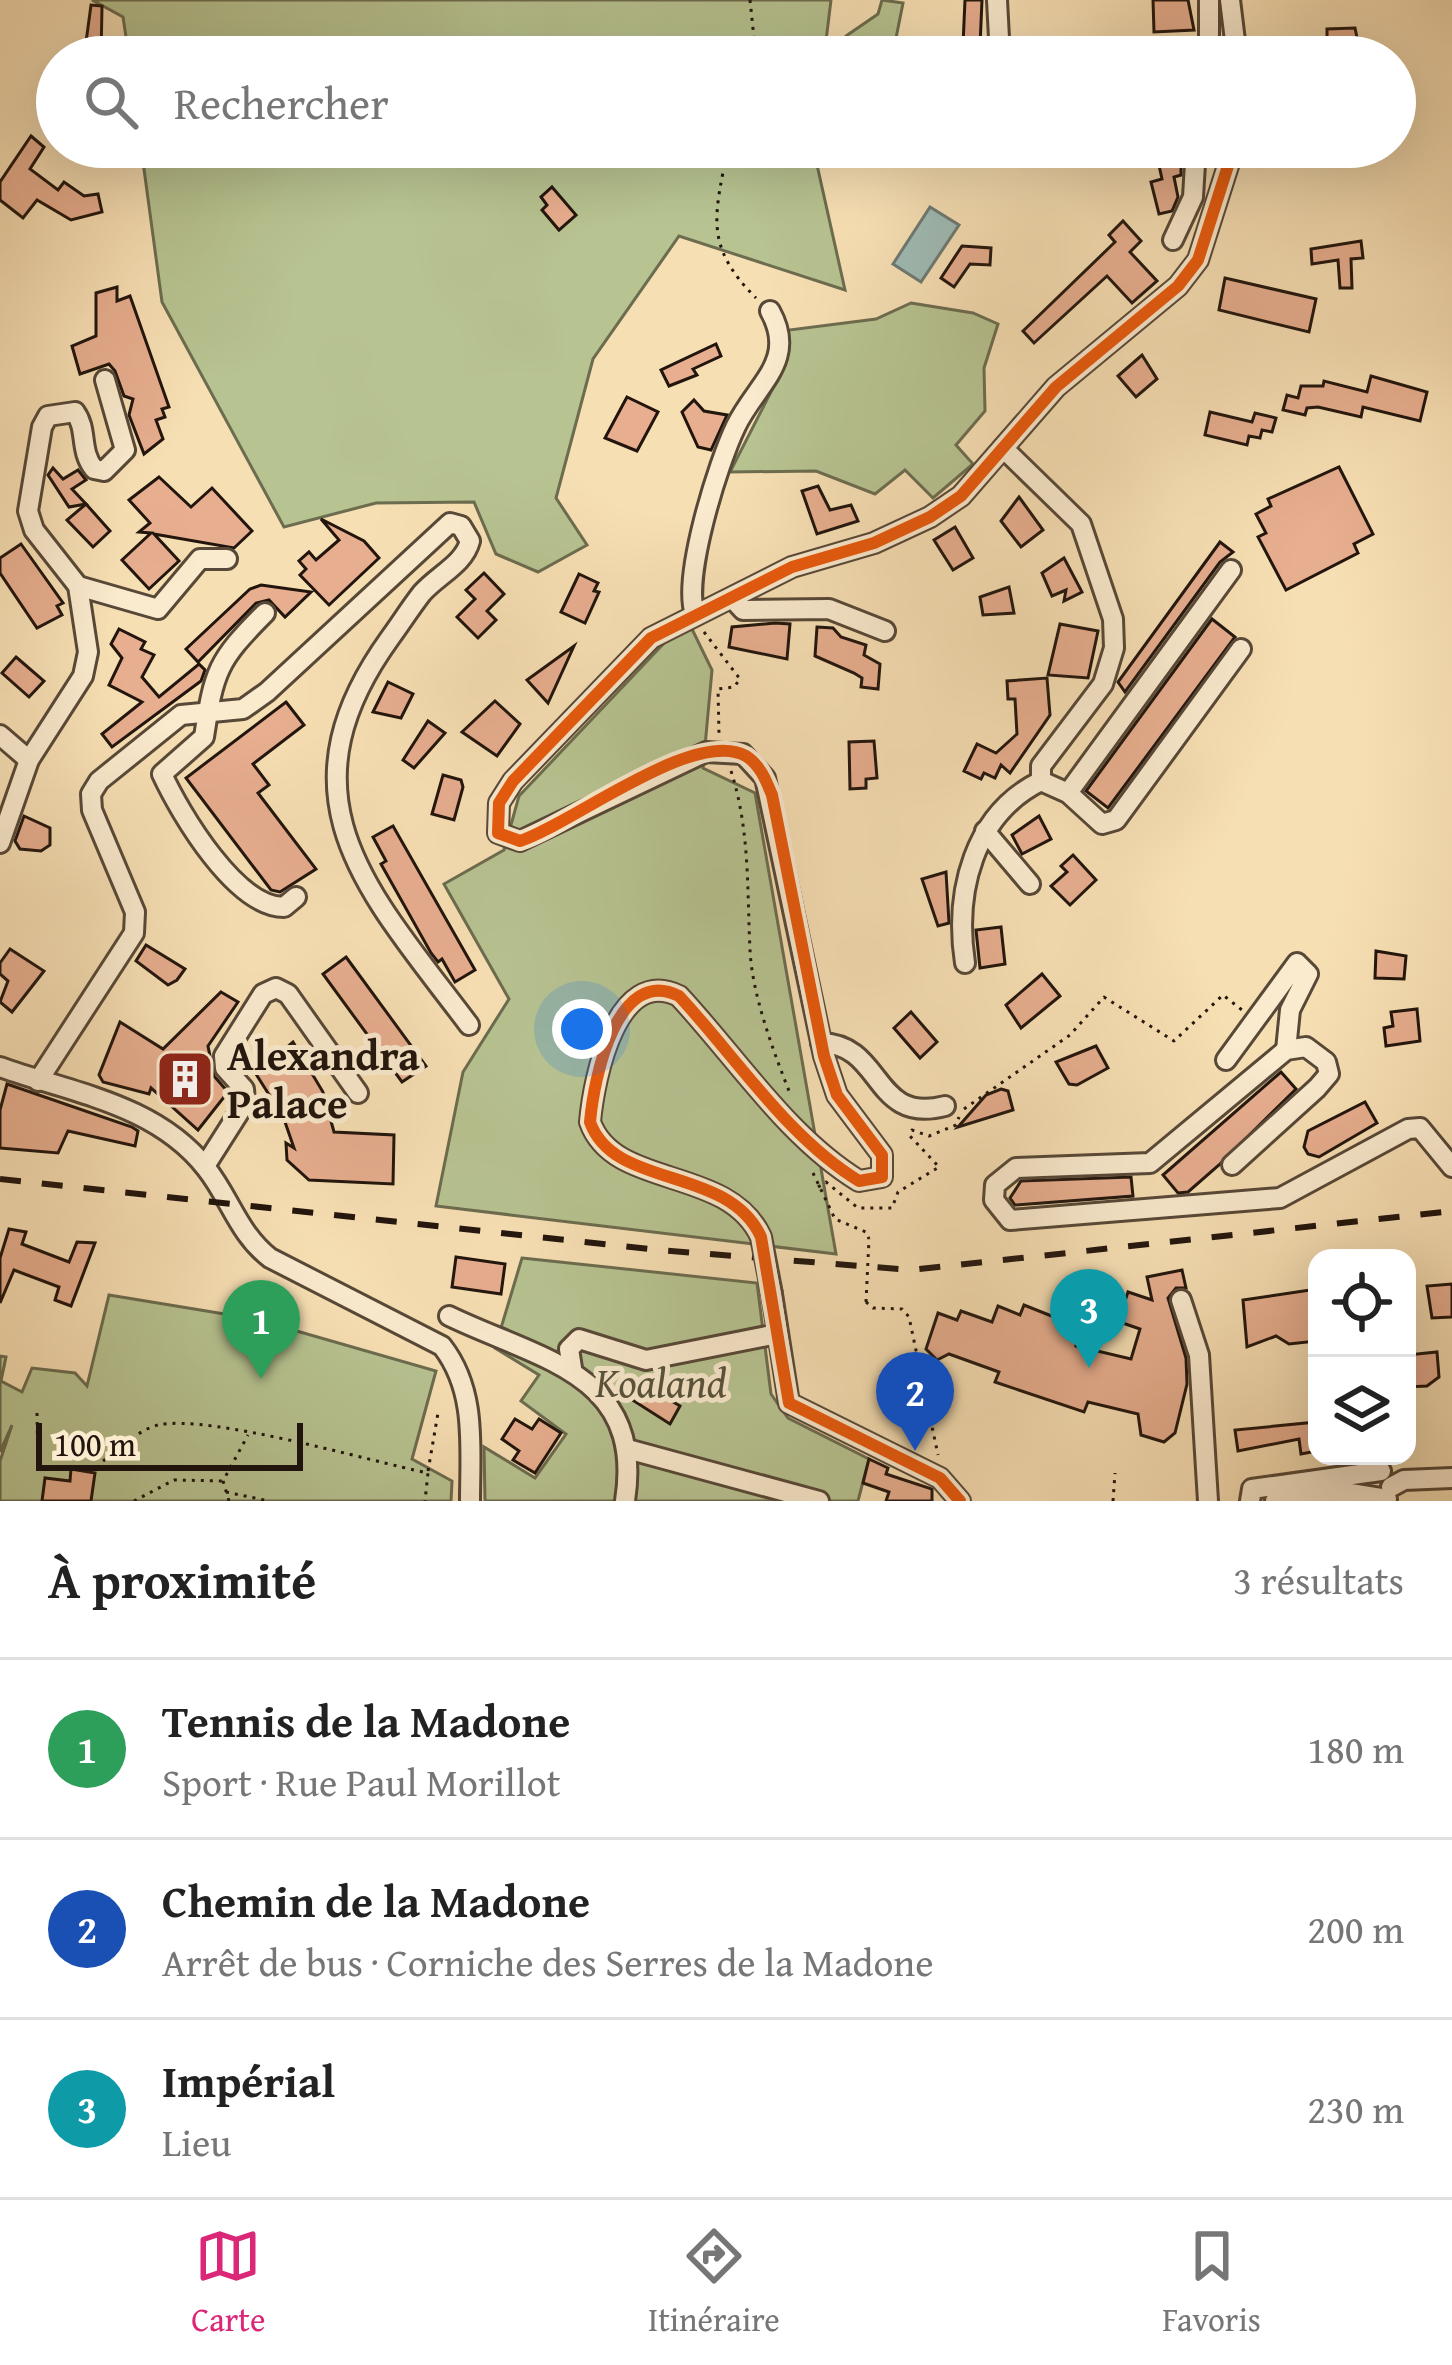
<!DOCTYPE html>
<html lang="fr">
<head>
<meta charset="utf-8">
<style>
  body { margin:0; font-family:"Gentium Book Plus",serif; background:#f2f2f2; color:#222 }
  .controls { position:absolute; right:36px; bottom:36px; display:grid; overflow:hidden; border-radius:24px; box-shadow:0 12px 48px #0002 }
  .controls button { width:108px; height:108px; display:grid; place-items:center; padding:0; border:0; border-bottom:3px solid #e0e0e0; background:#fff; color:#222; font:60px sans-serif }
  .scale { position:absolute; left:36px; bottom:30px; width:267px; box-sizing:border-box; padding-left:12px; border:6px solid #22150d; border-top:0; font-size:33px; line-height:42px; white-space:nowrap; color:#22150d; -webkit-text-stroke:9px #faeace; paint-order:stroke }
  .you { position:absolute; left:582px; top:1029px; width:42px; height:42px; margin:-30px; border:9px solid #fff; border-radius:50%; background:#1a73e8; box-shadow:0 0 0 18px #1a73e833 }
  .badge { display:grid; place-items:center; width:78px; height:78px; border-radius:50%; background:#db2777; color:#fff; font-size:39px; font-weight:700 }
  .pin { position:absolute; translate:-50% -99px; filter:drop-shadow(0 3px 6px #0008) }
  .pin::after { content:''; position:absolute; top:63px; width:42px; height:36px; background:inherit; clip-path:polygon(0 0,100% 0,50% 100%) }
  .list { margin:0; padding:0; list-style:none }
  h2 { display:flex; justify-content:space-between; align-items:center; height:156px; margin:0; padding:0 48px; font-size:51px }
  h2 small { font-size:39px; font-weight:400; color:#767676 }
  .list li { display:grid; grid-template-columns:78px 1fr auto; gap:36px; align-items:center; box-sizing:border-box; height:180px; padding:0 48px; border-top:3px solid #e0e0e0 }
  .list b { display:block; font-size:45px; white-space:nowrap }
  .list p { margin:0; font-size:39px; white-space:nowrap; color:#767676 }
  .list em { font-size:39px; font-style:normal; color:#767676 }
  .icon { flex:none; width:66px; height:66px; fill:none; stroke:currentColor; stroke-width:2; stroke-linecap:round; stroke-linejoin:round }
  .map { position:relative; flex:none; width:1452px; height:1501px; overflow:hidden }
  .search { position:absolute; background:#fff; box-shadow:0 12px 48px #0002; left:36px; right:36px; top:36px; height:132px; display:flex; align-items:center; gap:30px; box-sizing:border-box; padding:0 42px; border-radius:66px; color:#767676; font-size:45px }
  .sheet { height:696px; background:#fff }
  nav { display:flex; justify-content:space-around; align-items:center; box-sizing:border-box; height:168px; border-top:3px solid #e0e0e0; background:#fff; font-size:33px; color:#767676 }
  nav a { display:grid; justify-items:center; gap:6px }
  nav .on { color:#db2777 }
  .map>svg:first-child { display:block }
  .green { fill:#b7c391; stroke:#6c6c4f; stroke-width:3 }
  .water { fill:#9fbbb5; stroke:#6d7972; stroke-width:3 }
  .building { fill:#e7ae8f; stroke:#22150d; stroke-width:3; fill-rule:evenodd }
  .lines { fill:none; stroke-linecap:round; stroke-linejoin:round }
  .minor-casing { stroke:#574837; stroke-width:24 }
  .path { stroke:#22150d; stroke-width:3; stroke-dasharray:3 6; stroke-linecap:butt }
  .minor { stroke:#faeace; stroke-width:18 }
  .rail { stroke:#22150d; stroke-width:6; stroke-dasharray:21 21; stroke-linecap:butt }
  .minor-bridge-casing { stroke:#574837; stroke-width:24; stroke-linecap:butt }
  .path-bridge { stroke:#22150d; stroke-width:3; stroke-dasharray:3 6; stroke-linecap:butt }
  .minor-bridge { stroke:#faeace; stroke-width:18 }
  .cycleway-casing { stroke:#faeace; stroke-width:20 }
  .cycleway { stroke:#e8590c; stroke-width:12 }
  .labels { text-anchor:middle; stroke-width:10; stroke-linejoin:round; paint-order:stroke }
  .poi-label { font-size:42px; font-weight:bold; fill:#22150d; stroke:#faeace; text-anchor:start }
  .park-label { font-size:42px; font-style:italic; fill:#56523b; stroke:#faeace }
</style>
</head>
<body>
<div class="map">
<svg width="1452" height="1501" viewBox="0 0 1452 1501">
  <rect width="100%" height="100%" fill="#f7dfb4"/>
  <filter id="stains"><feTurbulence type="fractalNoise" baseFrequency=".00167" numOctaves="4"/><feColorMatrix values="0 0 0 0 .2 0 0 0 0 .09 0 0 0 0 .02 0 0 0 .5 -.17"/></filter>
  <radialGradient id="worn" r=".72"><stop offset=".6" stop-color="#630" stop-opacity="0"/><stop offset="1" stop-color="#630" stop-opacity=".3"/></radialGradient>
  <g class="green">
    <path d="M92,0H831L824,57H129L123,17Z"/>
    <path d="M882,0L903,3L896,38L870,54L847,56L846,36L878,14Z"/>
    <path d="M141,147H813L845,290L679,236L593,359L556,498L587,545L538,572L496,554L474,502L376,503L284,527L162,302Z"/>
    <path d="M911,303L973,313L998,324L984,368L985,411L956,445L973,464L933,498L905,470L875,494L816,471L730,472L776,382L789,330L876,319Z"/>
    <path d="M690,625L712,670L703,768L755,793L836,1254L436,1206L463,1072L509,999L444,884L504,850L519,796L668,639Z"/>
    <path d="M522,1258L757,1283L771,1394L788,1418L869,1459L858,1501H485L484,1447L535,1478L566,1434L521,1401L539,1375L495,1348Z"/>
    <path d="M109,1295L255,1319L436,1371L412,1459L452,1481L451,1501H0V1461L12,1425L0,1452V1356L6,1357L1,1381L22,1392L32,1368L75,1373L87,1386Z"/>
  </g>
  <path class="water" d="M930,207L959,225L921,282L893,264Z"/>
  <g class="building">
    <path d="M965,0H982L980,46L963,45Z"/>
    <path d="M1153,0H1188L1194,30L1154,32Z"/>
    <path d="M91,5L102,6L101,57H84Z"/>
    <path d="M1355,28L1359,47L1352,48V57H1327V29Z"/>
    <path d="M31,136L44,147L30,169L58,190L64,182L84,196L98,194L102,212L71,220L37,200L23,218L0,200V182Z"/>
    <path d="M1155,147H1175L1181,165V175L1174,177L1178,197L1172,211L1159,214L1151,182L1162,179Z"/>
    <path d="M552,187L576,215L559,230L542,210L547,205L541,197Z"/>
    <path d="M1123,221L1141,241L1130,252L1157,281L1132,303L1107,276L1034,343L1023,331L1115,242L1109,235Z"/>
    <path d="M1361,241L1363,258L1351,259L1352,288H1340L1338,260L1312,264L1311,249Z"/>
    <path d="M962,246L991,248L990,265L970,264L954,287L941,278Z"/>
    <path d="M1225,278L1316,299L1309,332L1219,310Z"/>
    <path d="M117,287V301L130,296L169,407L162,409L165,417L156,420L163,439L144,454L129,415L133,399L124,396L115,371L109,364L80,374L72,346L96,336V293Z"/>
    <path d="M716,344L721,356L693,369L697,375L669,386L661,370Z"/>
    <path d="M1142,355L1157,379L1136,397L1118,376Z"/>
    <path d="M1371,376L1427,392L1420,421L1363,407L1361,417L1318,407L1307,408L1305,415L1283,410L1287,395L1298,398L1301,386H1323L1324,381L1367,392Z"/>
    <path d="M627,397L658,412L637,451L605,438Z"/>
    <path d="M694,400L704,411L727,415L711,450L698,447L682,412Z"/>
    <path d="M1210,412L1252,422L1255,413L1276,418L1272,432L1262,430L1260,438L1249,436L1247,445L1205,435Z"/>
    <path d="M1339,467L1373,534L1354,544L1358,553L1286,590L1258,537L1266,533L1256,514L1271,506L1268,499Z"/>
    <path d="M53,468L63,479L78,470L86,480L72,489L86,504L69,507L48,475Z"/>
    <path d="M159,477L191,507L212,488L252,531L234,548L154,534L179,561L149,589L122,560L151,533L139,532L150,523L129,500Z"/>
    <path d="M818,486L830,510L851,505L858,521L817,534L802,491Z"/>
    <path d="M1019,497L1043,530L1021,547L1001,521Z"/>
    <path d="M86,504L110,531L93,547L67,520Z"/>
    <path d="M321,519L364,541L379,558L329,605L300,575L306,569L299,561L309,552L316,560L339,540Z"/>
    <path d="M955,527L973,558L953,570L934,540Z"/>
    <path d="M1220,542L1233,552L1220,562L1125,692L1118,682Z"/>
    <path d="M21,544L63,603L57,606L62,615L37,628L0,573V558Z"/>
    <path d="M1064,558L1082,592L1064,601L1066,590L1052,596L1042,573Z"/>
    <path d="M484,573L504,594L487,611L496,620L478,638L457,617L475,599L466,590Z"/>
    <path d="M579,574L598,583L594,591L599,592L585,623L561,612Z"/>
    <path d="M261,585L311,592L285,617L269,600L256,603L198,662L186,649L250,589Z"/>
    <path d="M1009,587L1014,613L983,615L980,597Z"/>
    <path d="M1212,619L1235,637L1108,808L1086,791Z"/>
    <path d="M775,623L790,624L787,659L729,647L732,627Z"/>
    <path d="M1060,624L1098,631L1088,678L1048,675Z"/>
    <path d="M817,627L833,628L841,637L866,645L864,655L880,664L878,689L861,687L862,678L854,673L815,656Z"/>
    <path d="M119,629L145,642L141,649L154,655L142,677L159,697L199,664L205,670L201,681L112,747L102,734L142,702L109,685L122,658L111,644Z"/>
    <path d="M574,646L548,703L527,680Z"/>
    <path d="M16,657L44,681L29,697L2,673Z"/>
    <path d="M1047,678L1050,715L1010,773L1001,765L995,778L984,773L981,779L964,771L977,744L996,753L1017,734L1015,699H1008L1007,681Z"/>
    <path d="M388,682L413,694L401,718L373,712Z"/>
    <path d="M495,701L520,724L497,756L462,732Z"/>
    <path d="M286,702L304,725L253,764L269,785L258,793L316,869L280,892L271,890L186,778Z"/>
    <path d="M428,721L445,733L414,768L403,760Z"/>
    <path d="M874,741L877,778L866,779V788L850,789L849,742Z"/>
    <path d="M443,775L461,780L463,787L454,820L432,814Z"/>
    <path d="M24,816L50,828V845L41,851L20,849L15,841Z"/>
    <path d="M1039,816L1051,839L1022,854L1012,835Z"/>
    <path d="M393,826L475,970L455,982L442,959L438,962L431,953L381,864L386,861L373,837Z"/>
    <path d="M1073,855L1096,880L1070,905L1051,886L1067,872L1061,866Z"/>
    <path d="M946,872L949,923L938,926L922,879Z"/>
    <path d="M1001,927L1005,964L980,968L976,930Z"/>
    <path d="M146,945L185,969L177,980L168,985L136,961Z"/>
    <path d="M10,949L44,971L12,1012L0,1002L8,981L0,974V963Z"/>
    <path d="M1376,951L1406,956L1404,979L1375,978Z"/>
    <path d="M346,957L426,1066L402,1082L323,974Z"/>
    <path d="M1042,974L1060,996L1021,1028L1006,1005Z"/>
    <path d="M221,992L238,1002L208,1046L214,1076L228,1092L198,1130L151,1088L149,1094L103,1082L99,1075L120,1022L163,1049Z"/>
    <path d="M1417,1009L1420,1041L1386,1046L1384,1028L1393,1026L1391,1012Z"/>
    <path d="M911,1012L937,1042L920,1058L894,1028Z"/>
    <path d="M293,1042L323,1092L334,1132L394,1135L393,1184L309,1180L287,1160L286,1143L294,1148L276,1096L273,1101L256,1074Z"/>
    <path d="M1096,1046L1108,1068L1077,1085L1069,1084L1056,1062Z"/>
    <path d="M1281,1072L1296,1089L1219,1165L1188,1192L1178,1193L1163,1175Z"/>
    <path d="M7,1084L132,1127L138,1131L135,1146L68,1131L58,1153L0,1148V1110Z"/>
    <path d="M1001,1089L1008,1091L1013,1110L958,1127L986,1095Z"/>
    <path d="M1365,1102L1377,1123L1319,1157L1308,1154L1304,1147L1308,1131Z"/>
    <path d="M1131,1177L1133,1196L1015,1205L1010,1198L1021,1181Z"/>
    <path d="M9,1229L26,1232L22,1244L69,1262L77,1242L95,1243L71,1306L55,1300L59,1287L14,1270L0,1303V1258Z"/>
    <path d="M456,1257L505,1264L501,1294L452,1287Z"/>
    <path d="M1182,1270L1186,1288H1176L1168,1298L1186,1358L1187,1384L1175,1433L1164,1442L1141,1435L1138,1414L1088,1402L1084,1412L995,1382L999,1372L949,1354L937,1360L926,1349L938,1313L957,1320L961,1311L992,1322L998,1306L1020,1315L1024,1305L1059,1319L1068,1296L1077,1291L1123,1307L1128,1292L1152,1300L1147,1277ZM1088,1311L1140,1329L1131,1359L1076,1346Z"/>
    <path d="M1452,1284V1317L1432,1318L1427,1286Z"/>
    <path d="M1317,1289V1341L1289,1344L1276,1336L1247,1347L1243,1300Z"/>
    <path d="M1437,1352L1439,1377L1427,1386L1407,1387V1355Z"/>
    <path d="M630,1376L680,1406L670,1424L623,1394Z"/>
    <path d="M515,1419L532,1429L539,1419L561,1433L535,1473L513,1460L519,1451L502,1439Z"/>
    <path d="M1317,1422V1451L1301,1454L1299,1439L1238,1451L1235,1430Z"/>
    <path d="M869,1459L888,1468L886,1474L932,1489V1501H886L889,1492L863,1483Z"/>
    <path d="M71,1469L95,1473L91,1501H42L45,1478L70,1481Z"/>
  </g>
  <g class="lines">
    <g class="minor-casing">
      <g id="minor">
        <path d="M997,0L1000,57"/>
        <path d="M1230,0L1237,57"/>
        <path d="M1209,57V0"/>
        <path d="M1173,240L1193,197L1196,147"/>
        <path d="M1003,448L1081,524L1113,619L1114,648L1103,684L1041,766V781"/>
        <path d="M78,586L158,609L200,559H227"/>
        <path d="M732,598L743,610L829,609L885,631"/>
        <path d="M265,613C217,661 214,671 204,737L162,774C181,815 236,907 284,907L296,897"/>
        <path d="M695,614C682,578 718,463 736,426C756,384 798,361 770,311"/>
        <path d="M0,735L29,760"/>
        <path d="M1041,781L1068,793L1102,824L1116,820L1241,649"/>
        <path d="M1068,793L1231,570"/>
        <path d="M985,831L1030,884"/>
        <path d="M0,843L29,760L83,676L88,652L78,586L34,530L28,511L42,427L48,416L75,412C88,430 79,450 94,469L104,471L125,450L105,380"/>
        <path d="M965,963C954,891 974,814 1041,781"/>
        <path d="M821,1043C884,1044 872,1125 945,1106"/>
        <path d="M1226,1060L1297,963L1308,974L1290,1010L1286,1050"/>
        <path d="M0,1067C72,1093 156,1104 206,1168C230,1198 238,1233 270,1258L442,1346C477,1391 470,1446 470,1501"/>
        <path d="M38,1081L134,933L135,912L92,810L91,794L99,781L181,715L243,709L267,692L450,523L461,526L470,541C464,564 438,575 422,593C411,607 401,623 390,638C274,799 369,892 469,1025"/>
        <path d="M1232,1165L1317,1088L1329,1074L1326,1062L1306,1047L1286,1050L1150,1163L1016,1168L995,1185L994,1200L1010,1220L1280,1198L1408,1129L1420,1128L1452,1167"/>
        <path d="M205,1166L245,1103L244,1089L225,1068L224,1056L263,994L276,988L288,994L358,1093"/>
        <path d="M761,1237C728,1165 614,1190 590,1122C594,1077 617,965 679,996C736,1057 787,1137 859,1181L882,1177V1155L837,1095L824,1056L765,778L743,754L706,752L520,841L498,833L499,803L513,781L651,638L792,567L874,543L930,517L961,496L1056,387L1178,286L1198,260L1234,147"/>
        <path d="M772,1294L789,1403L940,1478L960,1501"/>
        <path d="M1181,1300L1199,1355L1208,1501"/>
        <path d="M449,1316C540,1360 645,1373 625,1501"/>
        <path d="M572,1368L569,1349L579,1339L646,1360L777,1334"/>
        <path d="M631,1450L819,1501"/>
        <path d="M1391,1487L1404,1480L1452,1478"/>
        <path d="M1250,1501L1252,1489L1381,1471"/>
        <path d="M1275,1501L1350,1493L1387,1499"/>
      </g>
    </g>
    <g class="path">
      <path d="M750,0L756,57"/>
      <path d="M728,147C715,215 703,245 756,298"/>
      <path d="M704,632L740,679L734,687L718,689L719,734"/>
      <path d="M731,771C750,830 747,889 750,950C752,995 774,1053 791,1096"/>
      <path d="M964,1109L1070,1035L1104,997L1174,1041L1223,995L1242,1010"/>
      <path d="M813,1173L835,1219L866,1232L869,1239"/>
      <path d="M818,1187L826,1182L858,1208H892L898,1192L939,1167L910,1136L912,1130L929,1136L956,1125L959,1117"/>
      <path d="M866,1302L873,1308L902,1309L909,1317L938,1455"/>
      <path d="M37,1413L38,1469"/>
      <path d="M103,1461C119,1449 138,1430 158,1425C210,1414 369,1461 428,1473L425,1501"/>
      <path d="M428,1471L438,1413"/>
      <path d="M226,1492L269,1501"/>
      <path d="M134,1501L174,1480L223,1481"/>
      <path d="M229,1501L223,1481L248,1435"/>
      <path d="M1113,1501L1115,1473"/>
    </g>
    <use href="#minor" class="minor"/>
    <path class="rail" d="M0,1179L659,1250L911,1270L1452,1211"/>
    <g class="minor-bridge-casing">
      <path id="minor-bridge" d="M761,1237L772,1294"/>
    </g>
    <path class="path-bridge" d="M866,1302L869,1239"/>
    <use href="#minor-bridge" class="minor-bridge"/>
    <g class="cycleway-casing">
      <path id="cycleway" d="M960,1501L940,1478L789,1403L761,1237C728,1165 614,1190 590,1122C594,1077 617,965 679,996C736,1057 787,1137 859,1181L882,1177V1155L837,1095L824,1056L772,795C766,780 760,765 746,756C695,727 572,824 520,841L498,833L499,803L513,781L651,638L792,567L874,543L930,517L961,496L1056,387L1178,286L1198,260L1234,147"/>
    </g>
    <use href="#cycleway" class="cycleway"/>
  </g>
  <defs>
    <g id="building-square" transform="scale(3)"><rect x="-9" y="-9" width="18" height="18" rx="4" fill="#8f2418" stroke="#faeace"/><path d="M-4-6H4V6H1V3H-1V6H-4ZM-2.5-4.3h1.7v1.8h-1.7ZM.8-4.3h1.7v1.8H.8ZM-2.5-1h1.7V.8h-1.7ZM.8-1h1.7V.8H.8Z" fill="#fff"/></g>
  </defs>
  <g fill-rule="evenodd">
    <use href="#building-square" x="185" y="1079"/>
  </g>
  <g class="labels">
    <g class="poi-label">
      <text x="227" y="1070">Alexandra<tspan x="227" dy="48">Palace</tspan></text>
    </g>
    <g class="park-label">
      <text x="661" y="1397">Koaland</text>
    </g>
  </g>
  <rect width="100%" height="100%" filter="url(#stains)"/>
  <rect width="100%" height="100%" fill="url(#worn)"/>
</svg>
<div class="controls">
<button><svg class="icon" aria-label="locate" viewBox="0 0 24 24"><circle cx="12" cy="12" r="6"/><path d="M12 2v4M12 18v4M2 12h4M18 12h4"/></svg></button>
<button><svg class="icon" aria-label="layers" viewBox="0 0 24 24"><path d="M12 4l9 5-9 5-9-5zM3 14l9 5 9-5"/></svg></button>
</div>
<div class="scale">100 m</div>
<div class="you"></div>
<div class="pin badge" style="left:261px;top:1379px;background:#2e9e5b">1</div>
<div class="pin badge" style="left:915px;top:1451px;background:#1a4fb4">2</div>
<div class="pin badge" style="left:1089px;top:1368px;background:#0f9aa8">3</div>
<div class="search"><svg class="icon" aria-label="search" viewBox="0 0 24 24"><circle cx="10" cy="10" r="6"/><path d="M15 15l6 6"/></svg>Rechercher</div>
</div>
<section class="sheet">
<h2>À proximité<small>3 résultats</small></h2>
<ul class="list">
<li><span class="badge" style="background:#2e9e5b">1</span><div><b>Tennis de la Madone</b><p>Sport · Rue Paul Morillot</p></div><em>180 m</em></li>
<li><span class="badge" style="background:#1a4fb4">2</span><div><b>Chemin de la Madone</b><p>Arrêt de bus · Corniche des Serres de la Madone</p></div><em>200 m</em></li>
<li><span class="badge" style="background:#0f9aa8">3</span><div><b>Impérial</b><p>Lieu</p></div><em>230 m</em></li>
</ul>
</section>
<nav>
<a class="on"><svg class="icon" aria-label="map" viewBox="0 0 24 24"><path d="M3 6l6-2 6 2 6-2v14l-6 2-6-2-6 2zM9 4v14M15 6v14"/></svg>Carte</a>
<a><svg class="icon" aria-label="directions" viewBox="0 0 24 24"><path d="M12 3l9 9-9 9-9-9zM9 14v-3h6M13 9l2 2-2 2"/></svg>Itinéraire</a>
<a><svg class="icon" aria-label="saved" viewBox="0 0 24 24"><path d="M7 4h10v16l-5-4-5 4z"/></svg>Favoris</a>
</nav>
</body>
</html>
